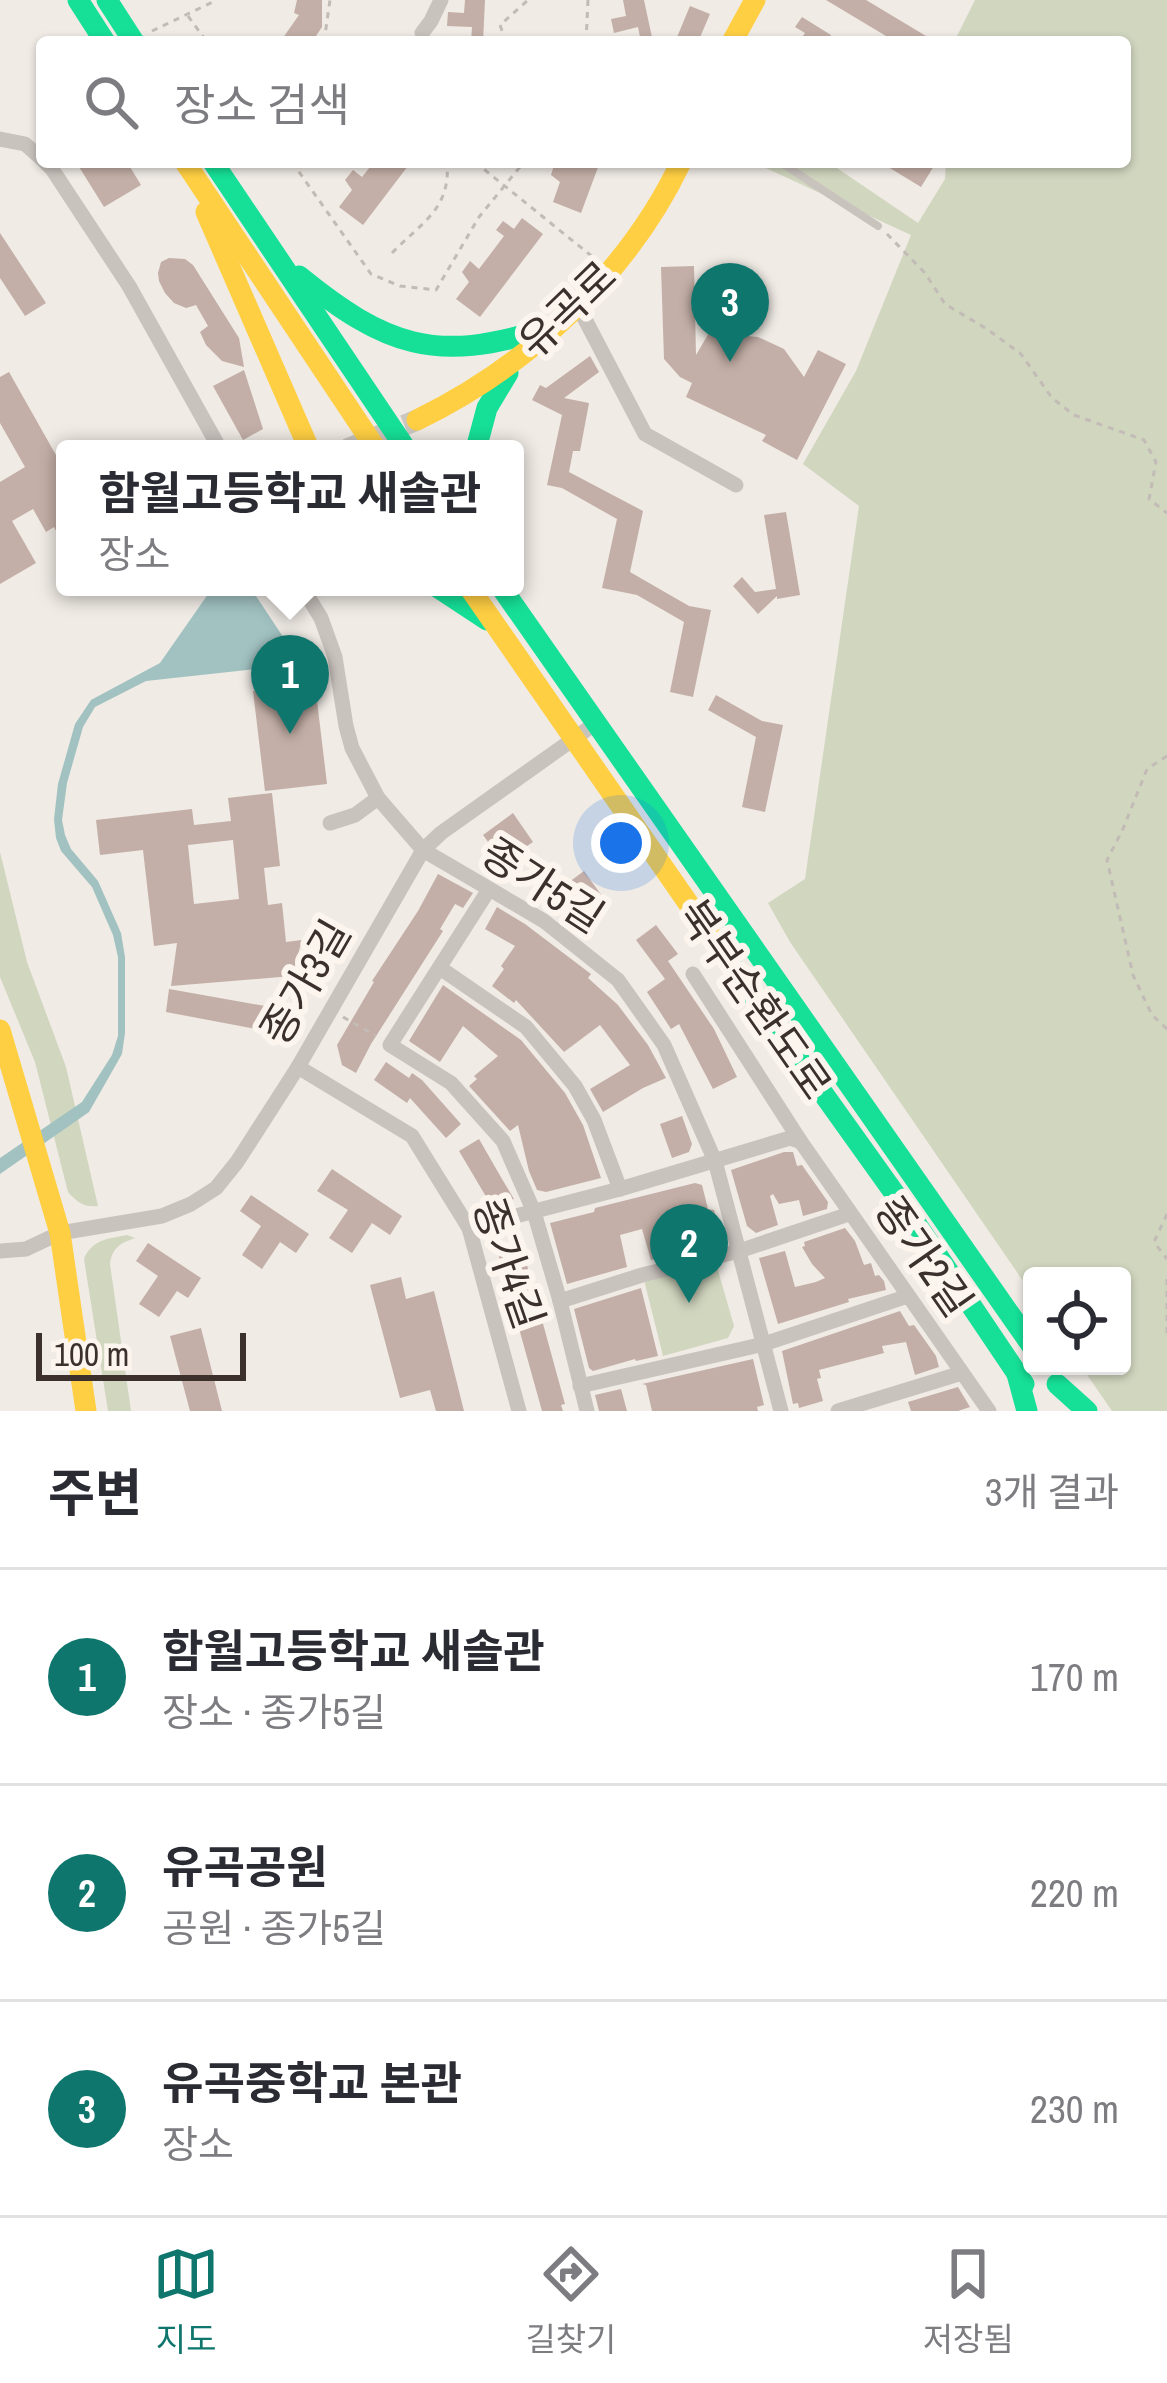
<!DOCTYPE html>
<html lang="ko">
<head>
<meta charset="utf-8">
<style>
  body { margin:0; font-family:"Archivo Narrow","Noto Sans KR",sans-serif; background:#f2f2f3; color:#2b2b33 }
  .controls { position:absolute; right:36px; bottom:36px; display:grid; overflow:hidden; border-radius:12px; box-shadow:0 3px 9px #0004 }
  .controls button { width:108px; height:108px; display:grid; place-items:center; padding:0; border:0; border-bottom:3px solid #e1e1e2; background:#fff; color:#2b2b33; font:60px sans-serif }
  .scale { position:absolute; left:36px; bottom:30px; width:210px; box-sizing:border-box; padding-left:12px; border:6px solid #3b302b; border-top:0; font-size:33px; line-height:42px; white-space:nowrap; color:#3b302b; -webkit-text-stroke:9px #fbf5ee; paint-order:stroke }
  .you { position:absolute; left:621px; top:843px; width:42px; height:42px; margin:-30px; border:9px solid #fff; border-radius:50%; background:#1a73e8; box-shadow:0 0 0 18px #1a73e833 }
  .badge { display:grid; place-items:center; width:78px; height:78px; border-radius:50%; background:#0f766e; color:#fff; font-size:39px; font-weight:700 }
  .pin { position:absolute; translate:-50% -99px; filter:drop-shadow(0 3px 6px #0008) }
  .pin::after { content:''; position:absolute; top:63px; width:42px; height:36px; background:inherit; clip-path:polygon(0 0,100% 0,50% 100%) }
  .popup { position:absolute; left:56px; top:440px; width:468px; height:156px; box-sizing:border-box; display:grid; place-content:center; border-radius:12px; background:#fff; filter:drop-shadow(0 3px 9px #0005); font-size:39px; white-space:nowrap; color:#7c7c81 }
  .popup b { font-size:45px; color:#2b2b33 }
  .popup::after { content:''; position:absolute; left:50%; top:100%; margin-left:-24px; border:24px solid transparent; border-top-color:#fff }
  .list { margin:0; padding:0; list-style:none }
  h2 { display:flex; justify-content:space-between; align-items:center; height:156px; margin:0; padding:0 48px; font-size:51px }
  h2 small { font-size:39px; font-weight:400; color:#7c7c81 }
  .list li { display:grid; grid-template-columns:78px 1fr auto; gap:36px; align-items:center; box-sizing:border-box; height:216px; padding:0 48px; border-top:3px solid #e1e1e2 }
  .list b { display:block; font-size:45px; white-space:nowrap }
  .list p { margin:0; font-size:39px; white-space:nowrap; color:#7c7c81 }
  .list em { font-size:39px; font-style:normal; color:#7c7c81 }
  .icon { flex:none; width:66px; height:66px; fill:none; stroke:currentColor; stroke-width:2; stroke-linecap:round; stroke-linejoin:round }
  .map { position:relative; flex:none; width:1167px; height:1411px; overflow:hidden }
  .search { position:absolute; background:#fff; box-shadow:0 3px 9px #0004; left:36px; right:36px; top:36px; height:132px; display:flex; align-items:center; gap:30px; box-sizing:border-box; padding:0 42px; border-radius:12px; color:#7c7c81; font-size:45px }
  .sheet { height:804px; background:#fff }
  nav { display:flex; justify-content:space-around; align-items:center; box-sizing:border-box; height:168px; border-top:3px solid #e1e1e2; background:#fff; font-size:33px; color:#7c7c81 }
  nav a { display:grid; justify-items:center; gap:6px }
  nav .on { color:#0f766e }
  .map>svg:first-child { display:block }
  .green { fill:#d1d6bf }
  .water { fill:#a1c2c1 }
  .building { fill:#c3afa7; fill-rule:evenodd }
  .lines { fill:none; stroke-linecap:round; stroke-linejoin:round }
  .secondary-tunnel { stroke:#ccc6c0; stroke-width:21; stroke-dasharray:21 10; stroke-linecap:butt }
  .path { stroke:#c2bbb6; stroke-width:3; stroke-dasharray:6 6; stroke-linecap:butt }
  .lane { stroke:#c9c3be; stroke-width:8 }
  .street { stroke:#c9c3be; stroke-width:15 }
  .fast { stroke:#16e098; stroke-width:21 }
  .slow { stroke:#ffcf43; stroke-width:21 }
  .labels { text-anchor:middle; stroke-width:12; stroke-linejoin:round; paint-order:stroke }
  .street-label { font-size:42px; fill:#3b302b; stroke:#fbf5ee }
</style>
</head>
<body>
<div class="map">
<svg width="1167" height="1411" viewBox="0 0 1167 1411">
  <rect width="100%" height="100%" fill="#f0ebe5"/>
  <g class="green">
    <path d="M975,0H1167V1411H1112L1081,1366H1122V1276H1032V1294L790,942L768,903L805,879L859,506L803,464L856,371L911,235L753,162H828L918,223L945,179L946,162H1125V42H954Z"/>
    <path d="M0,852L27,962L66,1067L98,1206C84,1208 76,1201 68,1192L35,1062L0,977Z"/>
    <path d="M127,1235L135,1238C120,1243 112,1248 110,1264L131,1411H108L84,1259C92,1239 108,1239 127,1235Z"/>
    <path d="M706,1263L717,1267L734,1326L728,1338L663,1356L644,1280Z"/>
  </g>
  <path class="water" d="M213,587H250L301,664L146,681L95,707L83,727L67,783L62,820L65,835L71,849L98,881L121,933L125,957V1033L122,1054L89,1112L0,1174V1158L82,1102L112,1055L118,1036V957L113,935L92,887L61,851L56,838L54,819L58,784L75,724L91,700L160,663Z"/>
  <g class="building">
    <path d="M297,0H322V27L312,42H280L299,15L294,13Z"/>
    <path d="M465,0H485L483,42H471L472,27L447,26L448,12L464,13Z"/>
    <path d="M623,0H644L653,42H641L638,27L614,33L611,19L626,16Z"/>
    <path d="M826,0H866L936,42H896Z"/>
    <path d="M690,6L710,14L698,42H675Z"/>
    <path d="M802,17L831,35L827,42H799L805,33L795,27Z"/>
    <path d="M76,162H127L141,185L104,207Z"/>
    <path d="M374,162H411L363,225L339,207L352,190L345,180L353,170L362,177Z"/>
    <path d="M555,162L567,167L568,162H600L581,213L553,202L560,182L551,175Z"/>
    <path d="M880,162H927L934,166L921,187Z"/>
    <path d="M522,218L543,234L480,317L456,299L469,282L462,272L470,261L479,269L504,236L496,230L503,221L514,229Z"/>
    <path d="M0,233L46,303L25,316L0,278Z"/>
    <path d="M169,258L185,259L193,265L239,338L244,367L222,361L206,345L200,332L208,326L196,305L186,308L174,303L165,293L159,281L158,273L161,262Z"/>
    <path d="M694,266L696,355L713,326L735,335L758,337L784,349L804,377L818,350L846,364L797,460L762,441L766,435L686,397L692,383L680,377L664,359L661,267Z"/>
    <path d="M590,356L599,372L564,398L589,403L580,451H573L569,472L643,511L630,572L689,606L711,610L693,697L670,692L684,622L637,595L602,588L617,519L562,488L547,485L562,415L532,400L540,385L546,388Z"/>
    <path d="M244,370L263,429L243,440L213,386Z"/>
    <path d="M9,372L65,471V547L54,527L46,532L33,509L12,521L36,563L0,584V482L25,467L0,423V377Z"/>
    <path d="M786,512L800,595L777,599V596L758,614L733,586L742,577L755,592L776,589L764,515Z"/>
    <path d="M315,684L327,784L265,791L253,691Z"/>
    <path d="M716,695L762,721L783,725L765,812L742,807L756,737L708,710Z"/>
    <path d="M272,793L280,866L264,868L268,905L282,903L286,942L302,940L292,976L171,986L177,943L154,946L143,850L100,855L96,820L192,809L194,825L231,821L228,798ZM233,840L239,899L194,904L188,845Z"/>
    <path d="M513,813L533,842L503,862L483,835Z"/>
    <path d="M584,871L607,903L576,925L553,894Z"/>
    <path d="M438,874L473,893L463,908L455,904L440,929L443,931L371,1044L356,1073L342,1065L337,1045L374,982L372,981L418,911Z"/>
    <path d="M497,907L525,924L591,974L588,978L618,1005L648,1045L666,1078L643,1088L603,1112L590,1089L630,1065L600,1025L564,1052L516,1000L514,1003L492,986L504,969L501,966L515,946L485,929Z"/>
    <path d="M656,925L678,954L668,961L714,1029L737,1077L713,1089L679,1024L671,1029L647,992L665,979L636,940Z"/>
    <path d="M443,985L521,1040L565,1093L583,1125L601,1178L546,1192L537,1190L529,1171L518,1125L510,1131L469,1086L477,1079L474,1076L498,1056L463,1026L440,1062L409,1041Z"/>
    <path d="M169,989L265,1006L261,1030L166,1012Z"/>
    <path d="M386,1062L409,1078L412,1073L422,1080L461,1124L446,1138L410,1098L407,1103L374,1080Z"/>
    <path d="M682,1116L692,1144L689,1152L672,1158L660,1124Z"/>
    <path d="M479,1139L502,1179L514,1199L491,1205L459,1151Z"/>
    <path d="M784,1152H793L797,1166L802,1165L828,1202L827,1209L803,1216L799,1200L779,1204L773,1194L770,1196L778,1225L756,1233L747,1226L731,1170Z"/>
    <path d="M332,1169L402,1216L390,1235L372,1223L352,1253L329,1238L348,1210L317,1191Z"/>
    <path d="M695,1183L702,1185L708,1209L714,1210L721,1236L716,1244L651,1260L642,1229L620,1235L627,1267L567,1284L550,1223L594,1212L595,1208Z"/>
    <path d="M251,1195L309,1234L296,1253L280,1242L262,1269L242,1255L261,1226L240,1211Z"/>
    <path d="M845,1228L855,1241L864,1265L871,1263L875,1276L879,1275L884,1281L886,1290L848,1299L849,1302L778,1324L759,1258L785,1251L795,1287L816,1282L825,1278L812,1264L802,1247L805,1246L804,1242Z"/>
    <path d="M148,1243L201,1278L188,1298L177,1291L159,1317L139,1304L158,1276L136,1261Z"/>
    <path d="M522,1247L565,1404L561,1405L563,1411H542L498,1253Z"/>
    <path d="M401,1277L406,1299L434,1291L464,1411H436L430,1390L400,1398L370,1285Z"/>
    <path d="M641,1288L658,1356L636,1361L635,1359L593,1371L589,1368L574,1309Z"/>
    <path d="M900,1311L909,1326L914,1325L924,1339L936,1356L939,1367L915,1375L906,1342L882,1346L884,1353L819,1370L821,1378L817,1379L823,1401L799,1408L798,1403L793,1404L782,1351Z"/>
    <path d="M201,1328L222,1411H190L170,1336Z"/>
    <path d="M753,1359L764,1405L757,1407L758,1411H652L646,1385L642,1384Z"/>
    <path d="M958,1387L970,1407L958,1411H911L908,1402Z"/>
    <path d="M621,1389L627,1411H599L595,1395Z"/>
  </g>
  <g class="lines">
    <path class="secondary-tunnel" d="M347,449L417,420"/>
    <g class="path">
      <path d="M188,16L207,42"/>
      <path d="M152,31L217,0"/>
      <path d="M324,42L330,0"/>
      <path d="M506,42L500,25L528,0"/>
      <path d="M586,42L588,0"/>
      <path d="M292,162L371,274L400,286L436,290L479,217L524,162"/>
      <path d="M475,162L594,258"/>
      <path d="M887,234L925,273L945,304L987,329L1021,354L1052,398L1074,415L1144,440L1156,462L1149,499L1167,513"/>
      <path d="M392,253C422,222 451,209 447,162"/>
      <path d="M1167,756L1147,769L1123,829L1107,860L1133,975L1152,1015L1167,1029"/>
      <path d="M343,1017L376,1036"/>
      <path d="M1167,1214L1154,1242L1167,1259"/>
      <path d="M1167,1279V1335"/>
    </g>
    <path class="lane" d="M780,162L878,226"/>
    <g class="street">
      <path d="M422,33L431,21L441,0"/>
      <path d="M0,139L25,144L42,159"/>
      <path d="M45,162L52,169L129,286L220,449"/>
      <path d="M578,306L645,434L736,485"/>
      <path d="M302,587L321,618L335,657L346,726L352,748L378,798L423,850L544,921L618,980L664,1045L715,1161L781,1411"/>
      <path d="M330,823L355,815L378,798"/>
      <path d="M488,891L390,1045L451,1083L503,1141L534,1212L560,1301L587,1411"/>
      <path d="M440,968L526,1027L575,1086L594,1120L620,1189"/>
      <path d="M298,1067L412,1136L469,1228L519,1411"/>
      <path d="M801,1142L989,1411"/>
      <path d="M469,1228L620,1189L790,1138L801,1142L693,974"/>
      <path d="M0,1251L26,1249L60,1233L162,1216L191,1204L216,1188L237,1162L298,1067L423,850L441,833L596,723"/>
      <path d="M560,1301L642,1275L739,1251L849,1214"/>
      <path d="M580,1386L764,1344L908,1296"/>
      <path d="M838,1411L962,1373"/>
    </g>
    <g class="fast">
      <path d="M78,0L105,42"/>
      <path d="M107,0L134,42"/>
      <path d="M213,162L406,449"/>
      <path d="M299,276C385,346 436,364 544,329"/>
      <path d="M476,449L487,408L508,373"/>
      <path d="M437,587L487,620"/>
      <path d="M501,587L1032,1346"/>
      <path d="M722,952L915,1222L1024,1384"/>
      <path d="M1017,1374L1027,1411"/>
      <path d="M1057,1384L1087,1411"/>
    </g>
    <g class="slow">
      <path d="M732,42L755,0"/>
      <path d="M185,162L376,449"/>
      <path d="M206,212L309,449"/>
      <path d="M417,420C528,366 628,274 681,162"/>
      <path d="M469,587L722,952"/>
      <path d="M0,1030L60,1233L86,1411"/>
    </g>
  </g>
  <g class="labels">
    <g class="street-label">
      <text transform="translate(567 309) rotate(-44)" y="15">유곡로</text>
      <text transform="translate(543 885) rotate(33)" y="15">종가5길</text>
      <text transform="translate(305 982) rotate(-60)" y="15">종가3길</text>
      <text transform="translate(755 999) rotate(55)" y="15">북부순환도로</text>
      <text transform="translate(924 1256) rotate(55)" y="15">종가2길</text>
      <text transform="translate(509 1263) rotate(71)" y="15">종가4길</text>
    </g>
  </g>
</svg>
<div class="controls">
<button><svg class="icon" aria-label="locate" viewBox="0 0 24 24"><circle cx="12" cy="12" r="6"/><path d="M12 2v4M12 18v4M2 12h4M18 12h4"/></svg></button>
</div>
<div class="scale">100 m</div>
<div class="you"></div>
<div class="pin badge" style="left:290px;top:734px">1</div>
<div class="popup"><b>함월고등학교 새솔관</b>장소</div>
<div class="pin badge" style="left:689px;top:1303px">2</div>
<div class="pin badge" style="left:730px;top:362px">3</div>
<div class="search"><svg class="icon" aria-label="search" viewBox="0 0 24 24"><circle cx="10" cy="10" r="6"/><path d="M15 15l6 6"/></svg>장소 검색</div>
</div>
<section class="sheet">
<h2>주변<small>3개 결과</small></h2>
<ul class="list">
<li><span class="badge">1</span><div><b>함월고등학교 새솔관</b><p>장소 · 종가5길</p></div><em>170 m</em></li>
<li><span class="badge">2</span><div><b>유곡공원</b><p>공원 · 종가5길</p></div><em>220 m</em></li>
<li><span class="badge">3</span><div><b>유곡중학교 본관</b><p>장소</p></div><em>230 m</em></li>
</ul>
</section>
<nav>
<a class="on"><svg class="icon" aria-label="map" viewBox="0 0 24 24"><path d="M3 6l6-2 6 2 6-2v14l-6 2-6-2-6 2zM9 4v14M15 6v14"/></svg>지도</a>
<a><svg class="icon" aria-label="directions" viewBox="0 0 24 24"><path d="M12 3l9 9-9 9-9-9zM9 14v-3h6M13 9l2 2-2 2"/></svg>길찾기</a>
<a><svg class="icon" aria-label="saved" viewBox="0 0 24 24"><path d="M7 4h10v16l-5-4-5 4z"/></svg>저장됨</a>
</nav>
</body>
</html>
